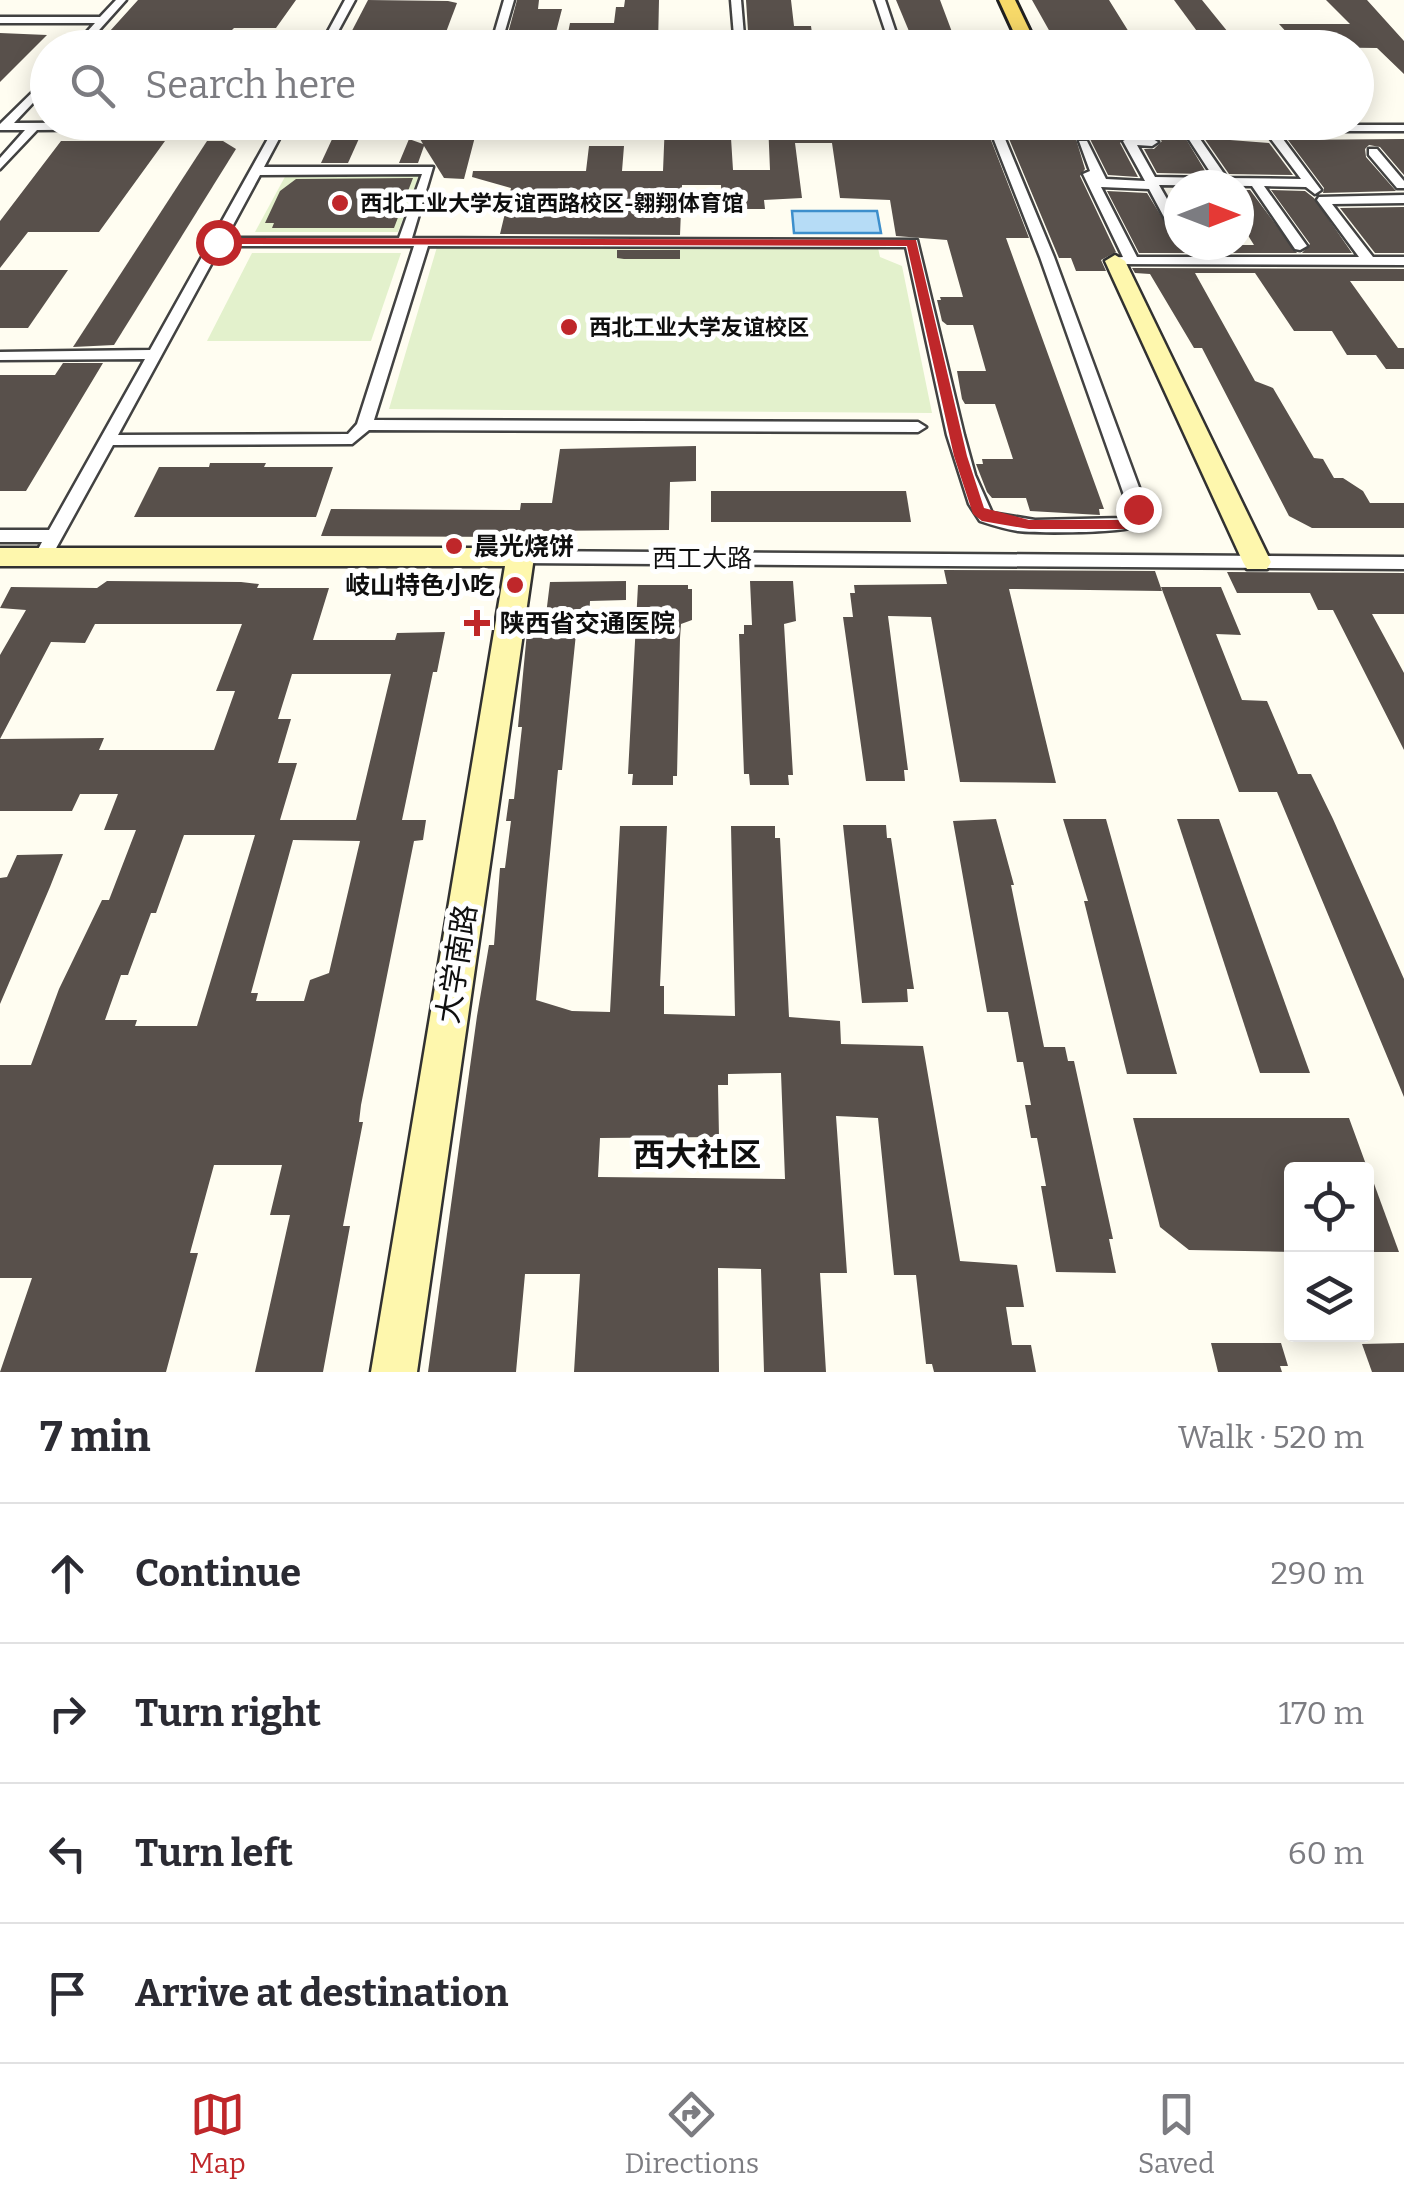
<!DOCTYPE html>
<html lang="en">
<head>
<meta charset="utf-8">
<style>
  body { margin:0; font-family:Bitter,"Noto Sans SC",serif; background:#f7f7f7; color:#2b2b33 }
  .controls { position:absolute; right:30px; bottom:30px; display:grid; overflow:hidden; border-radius:10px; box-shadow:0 5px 25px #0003 }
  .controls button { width:90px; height:90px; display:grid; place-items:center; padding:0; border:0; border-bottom:2px solid #e1e1e2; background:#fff; color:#2b2b33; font:50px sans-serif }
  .compass { position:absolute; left:1164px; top:170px; width:90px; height:90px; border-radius:50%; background:#fff; box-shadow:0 5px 25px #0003; rotate:90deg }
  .stop { position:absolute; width:30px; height:30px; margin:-22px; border:8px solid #bf272a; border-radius:50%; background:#fff }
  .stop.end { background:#bf272a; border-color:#fff; box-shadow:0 2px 10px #0008 }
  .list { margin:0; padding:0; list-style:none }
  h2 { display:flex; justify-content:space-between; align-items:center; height:130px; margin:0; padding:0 40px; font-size:42px }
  h2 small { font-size:32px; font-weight:400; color:#7c7c81 }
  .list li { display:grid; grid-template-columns:65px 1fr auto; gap:30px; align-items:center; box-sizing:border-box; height:140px; padding:0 40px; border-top:2px solid #e1e1e2 }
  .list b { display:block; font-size:38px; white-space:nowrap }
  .list em { font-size:32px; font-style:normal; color:#7c7c81 }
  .icon { flex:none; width:55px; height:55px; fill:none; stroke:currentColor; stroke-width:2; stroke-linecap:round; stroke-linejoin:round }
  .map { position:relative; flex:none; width:1404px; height:1372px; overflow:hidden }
  .search { position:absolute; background:#fff; box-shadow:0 5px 25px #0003; left:30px; right:30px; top:30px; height:110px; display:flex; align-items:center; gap:25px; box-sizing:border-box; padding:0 35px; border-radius:55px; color:#7c7c81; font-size:38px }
  .sheet { height:690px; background:#fff }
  nav { display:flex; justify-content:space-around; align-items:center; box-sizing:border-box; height:140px; border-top:2px solid #e1e1e2; background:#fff; font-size:28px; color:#7c7c81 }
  nav a { display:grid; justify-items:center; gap:5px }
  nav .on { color:#bf272a }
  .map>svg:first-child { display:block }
  .pitch { fill:#e3f1cc }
  .water { fill:#b6dcf6; stroke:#3d8fcc; stroke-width:2.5 }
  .building { fill:#58504b; fill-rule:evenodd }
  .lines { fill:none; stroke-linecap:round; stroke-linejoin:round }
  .street-casing { stroke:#424242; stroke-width:5 }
  .secondary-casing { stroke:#313131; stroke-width:5 }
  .primary-casing { stroke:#202020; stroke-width:6 }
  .street { fill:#fff; fill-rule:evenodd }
  .secondary { fill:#fef7ad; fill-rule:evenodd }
  .primary { fill:#f7d969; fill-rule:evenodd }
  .route { fill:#bf272a }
  .poi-dot { fill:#bf272a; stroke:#fff; stroke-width:4 }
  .labels { text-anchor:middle; stroke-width:10; stroke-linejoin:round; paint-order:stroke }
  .far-poi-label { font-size:22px; font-weight:bold; fill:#0f0f0f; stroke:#fff; text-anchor:start }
  .poi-label { font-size:25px; font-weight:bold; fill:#0f0f0f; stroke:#fff; text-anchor:start }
  .street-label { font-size:25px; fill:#0f0f0f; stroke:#fff }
  .near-street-label { font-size:30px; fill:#0f0f0f; stroke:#fff }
  .near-neighbourhood-label { font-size:32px; font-weight:bold; fill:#0f0f0f; stroke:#fff }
</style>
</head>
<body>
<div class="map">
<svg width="1404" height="1372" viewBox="0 0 1404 1372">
  <rect width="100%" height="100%" fill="#fffdf1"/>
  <g class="pitch">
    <path d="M287,173H420L398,232H255Z"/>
    <path d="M437,247L878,248L880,257L902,266L932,413L389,409Z"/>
    <path d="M252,253H401L371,341H207Z"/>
  </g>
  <path class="water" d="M792,211H877L881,233H794Z"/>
  <g class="building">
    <path d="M138,0H296L276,28H234L214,48H182L194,31H110Z"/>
    <path d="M368,0L448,1L457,3L440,48H343Z"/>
    <path d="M517,0H539L538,9H562L556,32H532L528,47L504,48Z"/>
    <path d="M625,0H659L658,45L565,48L570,23H614L616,7H624Z"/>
    <path d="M746,0H791L794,26H811L814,48L749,47Z"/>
    <path d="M896,0H940L958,48H916Z"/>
    <path d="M1032,0H1109L1132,37H1092L1098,48H1059Z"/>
    <path d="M1174,0H1202L1236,42H1205Z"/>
    <path d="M1326,0H1367L1404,41V74L1377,48L1300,47L1279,24H1350Z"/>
    <path d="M0,33L47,35L0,82Z"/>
    <path d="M340,122L366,123L348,163H321Z"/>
    <path d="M410,122H445L442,128L477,129L464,179L444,178L424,146L418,163H399L409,139L423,144Z"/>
    <path d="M665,122H730L733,170H770L768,122H984L1029,238H1006L1104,509H1099L1100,515L1030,511L1026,498H992L987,492L976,464H983L982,459H1013L995,404H965L962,399L957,371H986L973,325H947L942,321L937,300H941L940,297H963L947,240L896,236L890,200L840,198L832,143H795L802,198L764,200L765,209H722L721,185H682L680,235L500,234L511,188L472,177L473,171H586L589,146H624L622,171H663Z"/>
    <path d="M1002,122H1026L1031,134L1128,135L1120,143L1138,177L1108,175L1090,139H1076L1085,169L1080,176L1116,252L1101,260L1106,271H1076L1071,258H1059Z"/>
    <path d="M1148,134H1183L1207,174L1157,173L1144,149H1154L1162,141Z"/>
    <path d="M1204,138L1269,143L1293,175L1229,174Z"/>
    <path d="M1404,139V175L1380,147L1369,145L1365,149L1366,157L1396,191L1323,193L1324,188L1288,140Z"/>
    <path d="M61,141H165L99,232H28L0,268V221Z"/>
    <path d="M207,141H223L236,149L114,345L73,347Z"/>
    <path d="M413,178L394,228H272L274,223H265L280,191L296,179Z"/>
    <path d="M1239,190H1250L1297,253H1139L1107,191L1147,193L1179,245H1254L1239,221Z"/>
    <path d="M1271,190L1305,191L1314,198L1352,253H1302L1310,244Z"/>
    <path d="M1404,207V253H1375L1340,208Z"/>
    <path d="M617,250H680V259H624L617,258Z"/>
    <path d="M1132,268L1404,269V281H1350L1398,348H1404V369H1386L1376,355H1347L1332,331H1294L1255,273H1195L1255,381L1273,388L1314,458L1323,459L1334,478H1343L1363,491L1370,503H1404V528H1312L1289,516L1202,348H1194L1150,274L1135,273Z"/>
    <path d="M0,270H68L28,328H0Z"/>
    <path d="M63,363H103L26,491H0V375H55Z"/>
    <path d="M696,446V481L670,482L669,530L527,531L515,537L321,536L331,509L520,510L521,503H552L560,449Z"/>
    <path d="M210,463H266L264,467H333L316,517H134L159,467H209Z"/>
    <path d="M711,491H906L911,522H711Z"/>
    <path d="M944,570L1155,571L1162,591L1009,589L1056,783L960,782L931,617L888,616L908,770H904L905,781H866L843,617H853L850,593H855L854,585L947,584Z"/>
    <path d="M1227,572L1404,573V614H1372L1404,673V750L1333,610H1318L1310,593H1237Z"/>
    <path d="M107,581L241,582L259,584L257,588H329L313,640H395L397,633L445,632L437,672H433L402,820H426L423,840L414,841L361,1105L359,1122H363L343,1226H350L323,1372H255L290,1215H270L282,1165H214L190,1253H198L166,1372H0L32,1278H0V1065H31L59,989L102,900H109L136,830H104L118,794H80L72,811H0V655L26,610L0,608L11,587L97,588ZM95,624H242L216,691H235L214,750H99L104,738L0,739L51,642L85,643ZM292,674H391L356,820H280L297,763H278L291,719H278ZM184,835H255L197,1026H135L137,1020H105L121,975H128L151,913H156ZM293,840L360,841L329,973L310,980L304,1001H256L258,993H251Z"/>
    <path d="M626,581V600L590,601L589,620L577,624L562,770H558L536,1000L572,1011L610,1012L620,826H667L660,986H664V1014L735,1016L731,826H775V838H780L789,1017L840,1021L841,1044L923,1046L960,1261L1017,1265L1024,1307H1006L1012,1345H1031L1036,1372H934L932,1364H926L916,1275H894L878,1118L836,1116L847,1273H820L826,1372H764L761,1269L718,1268L719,1372H574L580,1274H525L516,1372H428L477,1016L489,945H494L500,868H505L511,821H506L509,799H514L522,727H518L527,632H538V624L545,623L550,582ZM781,1073L785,1179L598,1177L600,1138L719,1137L718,1085H728V1074Z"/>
    <path d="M750,581H793L796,621L784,624L793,775H788L789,785H750L749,774H744L739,634H744V625H752Z"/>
    <path d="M638,585H688V589H692V620L681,624L680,638L677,776H673V785H632L633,774H628Z"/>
    <path d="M1161,587H1221L1241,635L1216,634L1242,700L1267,701L1298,774H1311L1333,819L1404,979V1097L1277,792H1239Z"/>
    <path d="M996,819L1014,885H1011L1044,1047H1065L1068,1061H1074L1113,1239H1109L1116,1273L1056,1272L1041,1186H1046L1037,1138H1031L1025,1105H1031L1023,1062H1017L1008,1012H987L953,821Z"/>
    <path d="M1063,819H1106L1177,1074H1127L1084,901H1088Z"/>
    <path d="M1177,819H1219L1310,1073H1260Z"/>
    <path d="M843,825H886L887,838H891L914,989H907L908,1002L862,1003Z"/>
    <path d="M63,854L50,887L0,1004V878L7,877L17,855Z"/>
    <path d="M1133,1118H1349L1368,1170H1292V1252L1189,1250L1160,1227Z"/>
    <path d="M1369,1170L1399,1252H1366Z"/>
    <path d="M1211,1343H1281L1288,1366H1280L1282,1372H1218Z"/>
    <path d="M1404,1343V1372H1372L1362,1344Z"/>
  </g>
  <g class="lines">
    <g class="street-casing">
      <g id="street">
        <path d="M116,0H126L83,48H72L95,23H0V17H100Z"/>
        <path d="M345,0H355L329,48H319Z"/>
        <path d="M504,0H514L500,48H490Z"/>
        <path d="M731,0H741L745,48H735Z"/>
        <path d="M875,0H885L901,48H891Z"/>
        <path d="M48,77V87L14,123L288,122L264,167H433L412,238L917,240L964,435L975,475L992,513L1035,520L1123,518L1128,517L1129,509L1040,257L987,122H998L1054,257L1147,509C1146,513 1145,521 1142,524C1131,534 1036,533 1018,531C1005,529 992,525 980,521L969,504L947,435L906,247L428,246L374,420L918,422L926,427L918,432L369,430L352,444L113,445L49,561H37L34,557L42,542H0V530H49L145,359L0,360V352L150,350L274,128L37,130L0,169V158L25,130H0V124ZM422,174L399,238H226L260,175ZM221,246H414L357,424L348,434L118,435Z"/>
        <path d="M1098,125H1404V131H1277L1321,190L1315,194L1306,187L1264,186L1307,246L1300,250L1295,249L1252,186L1159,185L1179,220V236L1172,232L1149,189L1101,187L1137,257H1359L1317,200L1319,197L1404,195V203L1332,204L1373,257H1404V265L1110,264V258L1123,257L1083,174L1090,171L1079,141H1087L1106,179L1145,181L1123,141C1131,135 1150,136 1158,142L1152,146L1137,145L1155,177L1214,178L1188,138L1194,135L1198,136L1227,178L1301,179L1265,131L1094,130L1092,128Z"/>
        <path d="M1369,149H1377L1404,181V188H1397L1369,155Z"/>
        <path d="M520,551L1404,557V569L520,563L511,557Z"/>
      </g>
    </g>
    <g class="secondary-casing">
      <g id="secondary">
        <path d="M1115,255L1125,261L1271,562L1267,569H1247L1243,562L1105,261Z"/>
        <path d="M0,548H520L530,550L534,557L417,1372H371L505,566H0Z"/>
      </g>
    </g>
    <g class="primary-casing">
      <g id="primary">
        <path d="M999,0H1015L1038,48H1021Z"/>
        <path d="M1076,122H1101L1107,128L1098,134Z"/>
      </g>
    </g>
    <use href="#street" class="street"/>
    <use href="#secondary" class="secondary"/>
    <use href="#primary" class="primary"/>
  </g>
  <path class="route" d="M218,238L916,240L967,456L984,508L1029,520H1124L1138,504L1145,509L1143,520L1125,529H1029L982,521L973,514L954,456L907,246L214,244Z"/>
  <g class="poi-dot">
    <circle cx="340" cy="203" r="10"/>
    <circle cx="569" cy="327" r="10"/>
    <circle cx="454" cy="546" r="10"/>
    <circle cx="515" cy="585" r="10"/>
    <path d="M472 608h10v10h10v10h-10v10h-10v-10h-10v-10h10z"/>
  </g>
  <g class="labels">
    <g class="far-poi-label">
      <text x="360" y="211">西北工业大学友谊西路校区-翱翔体育馆</text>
      <text x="589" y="335">西北工业大学友谊校区</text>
    </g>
    <g class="poi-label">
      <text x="474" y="555">晨光烧饼</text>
      <text x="495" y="594" text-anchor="end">岐山特色小吃</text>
      <text x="500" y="632">陕西省交通医院</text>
    </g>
    <g class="street-label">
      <text x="702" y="567">西工大路</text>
    </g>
    <g class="near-street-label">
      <text transform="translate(457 964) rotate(-81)" y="10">大学南路</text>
    </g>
    <g class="near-neighbourhood-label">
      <text x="697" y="1166">西大社区</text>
    </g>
  </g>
</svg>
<div class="controls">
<button><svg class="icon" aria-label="locate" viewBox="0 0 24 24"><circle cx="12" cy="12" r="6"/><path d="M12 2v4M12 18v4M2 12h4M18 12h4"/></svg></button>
<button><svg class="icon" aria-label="layers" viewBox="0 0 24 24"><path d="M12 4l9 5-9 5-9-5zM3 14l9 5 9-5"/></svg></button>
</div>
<svg class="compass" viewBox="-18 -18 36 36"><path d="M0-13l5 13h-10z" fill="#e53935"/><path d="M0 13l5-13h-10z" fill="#7c7c81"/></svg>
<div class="stop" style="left:218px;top:242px"></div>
<div class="stop end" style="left:1138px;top:509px"></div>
<div class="search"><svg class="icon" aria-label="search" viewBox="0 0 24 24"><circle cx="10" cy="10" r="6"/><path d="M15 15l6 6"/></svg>Search here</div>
</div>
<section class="sheet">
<h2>7 min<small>Walk · 520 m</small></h2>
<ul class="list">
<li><svg class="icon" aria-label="ahead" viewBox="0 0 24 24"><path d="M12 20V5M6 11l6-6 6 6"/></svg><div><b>Continue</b></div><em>290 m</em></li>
<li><svg class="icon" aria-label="right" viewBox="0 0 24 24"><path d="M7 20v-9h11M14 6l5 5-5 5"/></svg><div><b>Turn right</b></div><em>170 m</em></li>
<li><svg class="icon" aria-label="left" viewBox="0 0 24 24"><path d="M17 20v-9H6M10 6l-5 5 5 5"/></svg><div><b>Turn left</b></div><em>60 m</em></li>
<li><svg class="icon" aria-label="arrive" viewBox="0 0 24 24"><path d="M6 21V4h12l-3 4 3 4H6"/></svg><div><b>Arrive at destination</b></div></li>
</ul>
</section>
<nav>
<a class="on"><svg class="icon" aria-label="map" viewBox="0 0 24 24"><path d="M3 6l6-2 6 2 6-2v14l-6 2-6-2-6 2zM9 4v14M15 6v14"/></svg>Map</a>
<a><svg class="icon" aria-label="directions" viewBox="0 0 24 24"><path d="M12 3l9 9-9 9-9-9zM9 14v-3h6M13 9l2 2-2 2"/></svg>Directions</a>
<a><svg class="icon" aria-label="saved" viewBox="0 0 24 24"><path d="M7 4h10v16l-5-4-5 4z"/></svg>Saved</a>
</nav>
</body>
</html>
